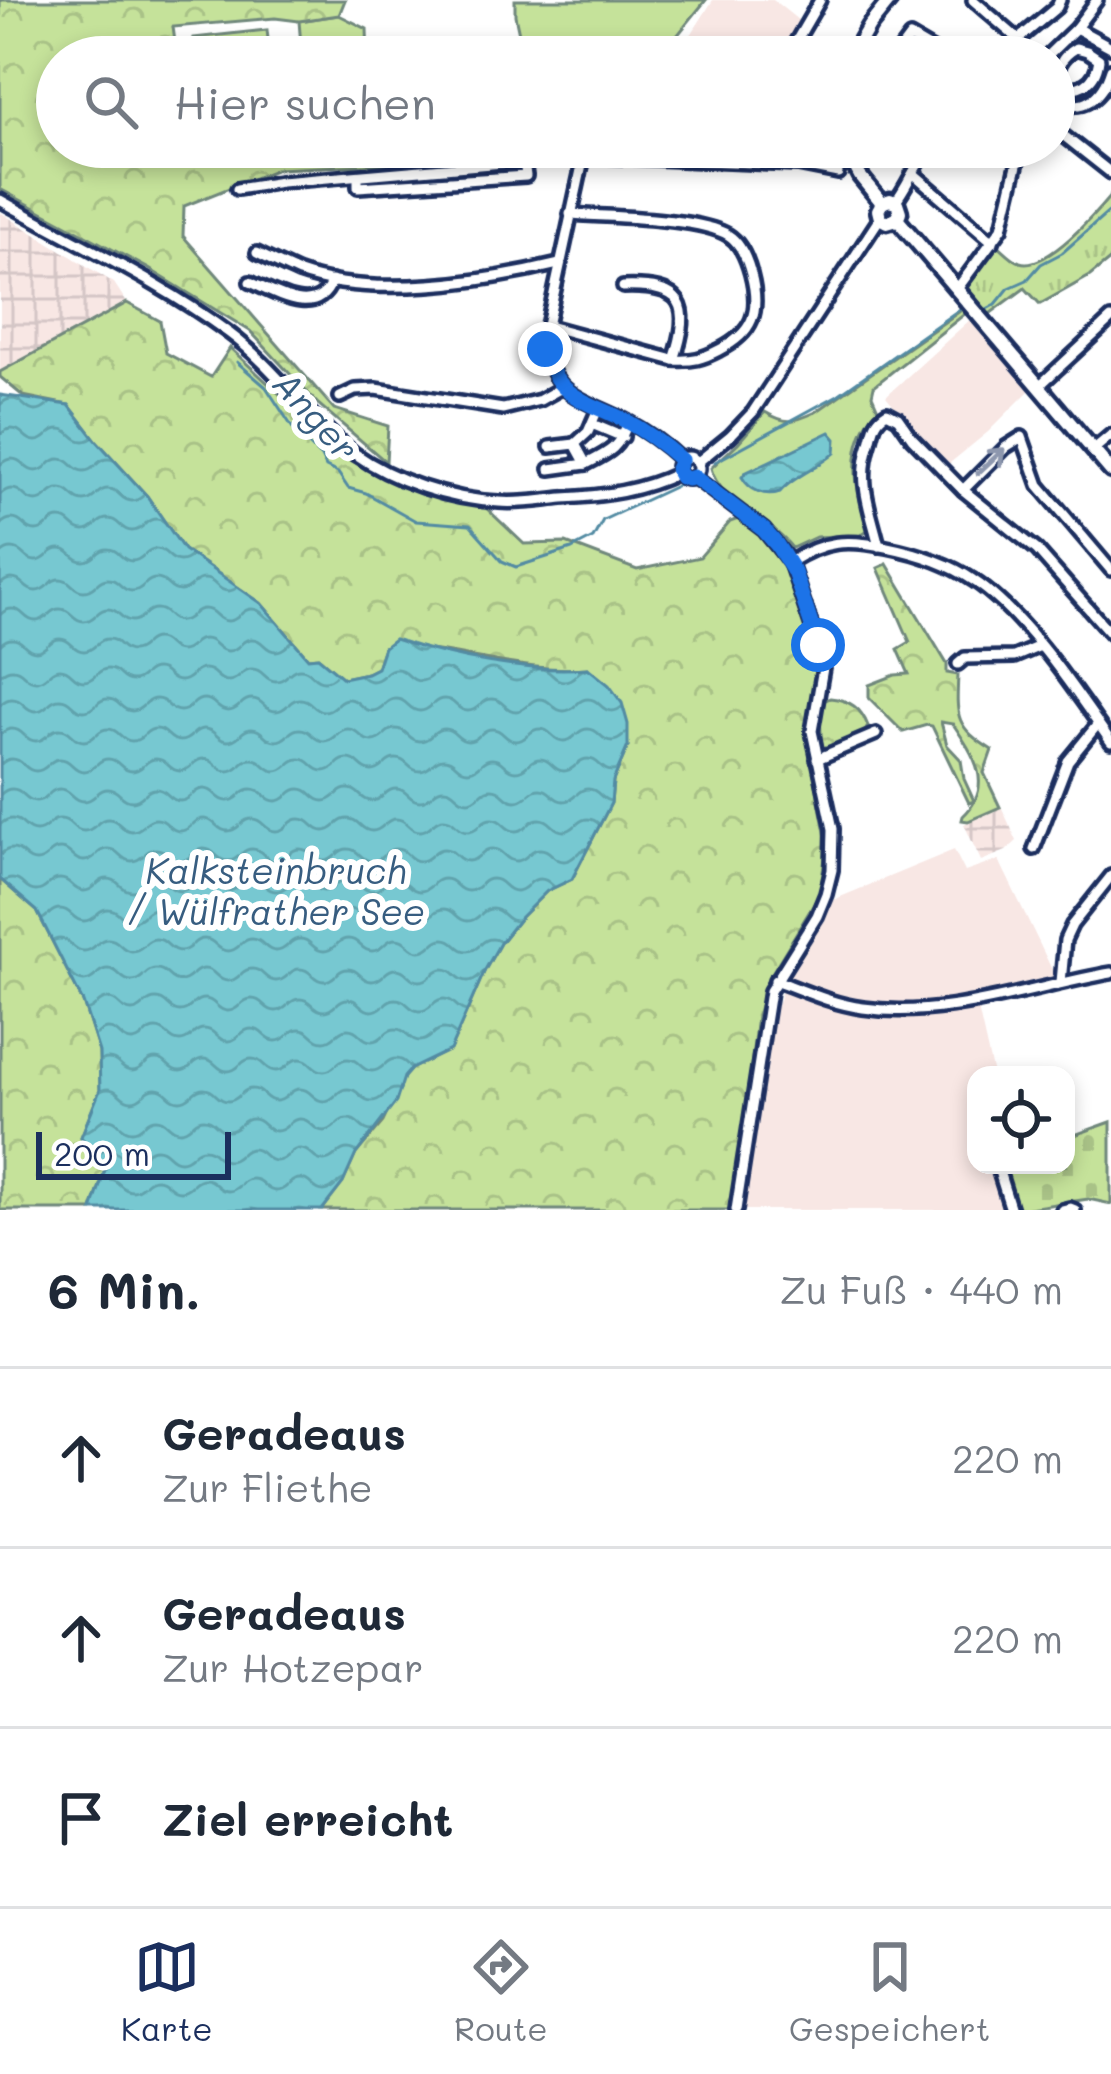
<!DOCTYPE html>
<html lang="de">
<head>
<meta charset="utf-8">
<style>
  body { margin:0; font-family:Mali,sans-serif; background:#f2f2f3; color:#1f2937 }
  .controls { position:absolute; right:36px; bottom:36px; display:grid; overflow:hidden; border-radius:24px; box-shadow:0 6px 18px #0003 }
  .controls button { width:108px; height:108px; display:grid; place-items:center; padding:0; border:0; border-bottom:3px solid #e0e1e3; background:#fff; color:#1f2937; font:60px sans-serif }
  .scale { position:absolute; left:36px; bottom:30px; width:195px; box-sizing:border-box; padding-left:12px; border:6px solid #1b2f5e; border-top:0; font-size:33px; line-height:42px; white-space:nowrap; color:#1b2f5e; -webkit-text-stroke:9px #fff; paint-order:stroke }
  .stop { position:absolute; width:36px; height:36px; margin:-27px; border:9px solid #1a73e8; border-radius:50%; background:#fff }
  .stop.end { background:#1a73e8; border-color:#fff; box-shadow:0 3px 12px #0008 }
  .list { margin:0; padding:0; list-style:none }
  h2 { display:flex; justify-content:space-between; align-items:center; height:156px; margin:0; padding:0 48px; font-size:51px }
  h2 small { font-size:39px; font-weight:400; color:#747a83 }
  .list li { display:grid; grid-template-columns:78px 1fr auto; gap:36px; align-items:center; box-sizing:border-box; height:180px; padding:0 48px; border-top:3px solid #e0e1e3 }
  .list b { display:block; font-size:45px; white-space:nowrap }
  .list p { margin:0; font-size:39px; white-space:nowrap; color:#747a83 }
  .list em { font-size:39px; font-style:normal; color:#747a83 }
  .icon { flex:none; width:66px; height:66px; fill:none; stroke:currentColor; stroke-width:2; stroke-linecap:round; stroke-linejoin:round }
  .map { position:relative; flex:none; width:1111px; height:1210px; overflow:hidden }
  .search { position:absolute; background:#fff; box-shadow:0 6px 18px #0003; left:36px; right:36px; top:36px; height:132px; display:flex; align-items:center; gap:30px; box-sizing:border-box; padding:0 42px; border-radius:66px; color:#747a83; font-size:45px }
  .sheet { height:696px; background:#fff }
  nav { display:flex; justify-content:space-around; align-items:center; box-sizing:border-box; height:168px; border-top:3px solid #e0e1e3; background:#fff; font-size:33px; color:#747a83 }
  nav a { display:grid; justify-items:center; gap:6px }
  nav .on { color:#1b2f5e }
  .map>svg:first-child { display:block }
  .built { fill:#f8e7e4 }
  .industrial { fill:url(#industrial-grid) }
  .grass { fill:#c5e29a; stroke:#70887c; stroke-width:3 }
  .forest { fill:url(#forest-crowns); stroke:#70887c; stroke-width:3 }
  .cemetery { fill:url(#cemetery-stones); stroke:#70887c; stroke-width:3 }
  .park { fill:url(#park-tufts); stroke:#70887c; stroke-width:3 }
  .water { fill:url(#water-waves); stroke:#528ba3; stroke-width:3 }
  .lines { fill:none; stroke-linecap:round; stroke-linejoin:round }
  .stream { stroke:#528ba3; stroke-width:3 }
  .minor-casing { stroke:#1b2f5e; stroke-width:18 }
  .major-casing { stroke:#1b2f5e; stroke-width:21 }
  .minor { stroke:#fff; stroke-width:9 }
  .major { stroke:#fff; stroke-width:12 }
  .oneway { stroke:#8d97ae }
  .route { stroke:#1a73e8; stroke-width:15 }
  .labels { text-anchor:middle; stroke-width:12; stroke-linejoin:round; paint-order:stroke }
  .water-label { font-size:36px; font-style:italic; fill:#375d80; stroke:#fff }
</style>
</head>
<body>
<div class="map">
<svg width="1111" height="1210" viewBox="0 0 1111 1210">
  <defs>
    <pattern id="industrial-grid" width="8" height="8" patternUnits="userSpaceOnUse" patternTransform="scale(3)"><rect width="8" height="8" fill="#f8e7e4"/><path d="M0 4h8M4 0v8" fill="none" stroke="#d4c6c6"/></pattern>
    <pattern id="forest-crowns" width="20" height="18" patternUnits="userSpaceOnUse" patternTransform="scale(3)"><rect width="20" height="18" fill="#c5e29a"/><path d="M2 6a3 3 0 1 1 6 0M12 15a3 3 0 1 1 6 0" fill="none" stroke="#a9c287"/></pattern>
    <pattern id="cemetery-stones" width="16" height="16" patternUnits="userSpaceOnUse" patternTransform="scale(3)"><rect width="16" height="16" fill="#c5e29a"/><path d="M2 7V4a2 2 0 0 1 4 0v3zM10 15v-3a2 2 0 0 1 4 0v3z" fill="#a9c287"/></pattern>
    <pattern id="park-tufts" width="24" height="20" patternUnits="userSpaceOnUse" patternTransform="scale(3)"><rect width="24" height="20" fill="#c5e29a"/><path d="M3 7l-1-3M5 7V3M7 7l1-3M15 17l-1-3M17 17v-4M19 17l1-3" fill="none" stroke="#a9c287"/></pattern>
    <pattern id="water-waves" width="16" height="10" patternUnits="userSpaceOnUse" patternTransform="scale(3)"><rect width="16" height="10" fill="#77c8d1"/><path d="M0 5q4-4 8 0t8 0" fill="none" stroke="#61a3ad"/></pattern>
  </defs>
  <rect width="100%" height="100%" fill="#fff"/>
  <filter id="ink" filterUnits="userSpaceOnUse"><feTurbulence type="fractalNoise" baseFrequency=".00833" numOctaves="2"/><feDisplacementMap in="SourceGraphic" scale="24" xChannelSelector="R" yChannelSelector="G"/><feConvolveMatrix kernelMatrix="1 2 1 2 8 2 1 2 1" color-interpolation-filters="sRGB"/></filter>
  <g filter="url(#ink)">
    <g class="built">
      <path d="M713,0H773L803,24L784,57H677Z"/>
      <path d="M972,318L1032,388L988,432L945,467L886,396Z"/>
      <path d="M954,850L965,872L999,860L1056,978L1046,983L976,1000L993,1075H976V1165H994L1008,1210H741L771,1022L789,971L833,900Z"/>
    </g>
    <g class="industrial">
      <path d="M0,212L114,283L127,303L0,372Z"/>
      <path d="M1001,806L1017,841L1006,851L981,861L964,824Z"/>
    </g>
    <g class="grass">
      <path d="M515,0H706L660,57H524L515,15Z"/>
      <path d="M339,15L367,29L368,57H302L299,21Z"/>
      <path d="M267,30L270,57H195L193,38Z"/>
      <path d="M963,309L966,313L874,386L872,395L878,409C844,444 856,489 868,530L860,535L816,537L792,548C770,519 718,501 711,468L738,443L765,412C787,425 794,422 816,412Z"/>
    </g>
    <g class="forest">
      <path d="M0,0H345L339,15L299,21L275,18L173,27L177,57H57V147H612L453,161L277,169L184,206L183,236L334,409L388,426L386,462L318,404L250,331L149,269L0,189Z"/>
      <path d="M127,303L160,321L166,353L211,377L230,348L352,461L417,492L485,507L524,544L566,543L637,570L700,557L730,522L741,518L762,537L788,574L815,657L817,675L806,732L827,843L820,894L767,981L757,1016L741,1150L730,1210H322L343,1183L356,1154L383,1122L404,1077L411,1069L450,1050L485,970L500,943L519,919L547,891L572,879L611,803L613,781L628,746L588,668C519,674 453,646 384,647L377,668L367,673L343,678L318,657L308,658L261,603L184,550L147,496L96,440L69,405L23,396L0,377V372Z"/>
      <path d="M887,564L947,664V673L958,675C956,717 955,727 992,750L984,773L1000,807L968,821L962,820L963,816C995,786 974,755 953,724L941,722L947,745L961,760L964,779L974,801L969,803L932,726L927,725L903,732L869,698V685L895,675L909,674L898,649L910,642L878,568Z"/>
      <path d="M830,698C850,700 861,708 868,726L865,732L826,749L822,748L820,717L825,700Z"/>
      <path d="M0,879L37,911L83,1002L99,1052L100,1090L81,1137L106,1167L92,1210H0Z"/>
    </g>
    <path class="cemetery" d="M1111,1122V1204L1088,1199L1016,1210L1000,1165H1066V1138Z"/>
    <path class="park" d="M1111,195V259L1090,276L1040,304L1025,288L987,316L963,286L997,244C1003,249 1012,259 1020,262C1046,271 1096,213 1111,195Z"/>
    <g class="water">
      <path d="M0,395L69,405L96,440L147,496L184,550L261,603L308,658L318,657L343,678L367,673L377,668L384,647L394,639C450,658 528,673 588,668L609,685L622,703L628,724V746L613,781L611,803L572,879L547,891L519,919L500,943L485,970L450,1050L411,1069L404,1077L396,1102L356,1154L343,1183L322,1210H92L106,1167L81,1137L100,1090L99,1052L83,1002L37,911L0,879Z"/>
      <path d="M830,432L836,439L835,453C818,468 792,477 780,492C765,497 750,491 742,477L745,473Z"/>
    </g>
    <g class="lines">
      <g class="stream">
        <path d="M985,310L996,304L1009,288L1027,280L1041,264L1062,253L1111,210"/>
        <path d="M237,362L266,387L296,433L321,457L326,467L338,473L348,488L366,493L416,521L470,525L502,561L516,567L572,549L593,538L603,520L678,485"/>
        <path d="M715,462L838,395L960,309"/>
      </g>
      <g class="minor-casing">
        <g id="minor">
          <path d="M973,0L1018,39"/>
          <path d="M1076,28L1111,47"/>
          <path d="M1076,48L1087,51L1099,59C1096,83 1078,94 1057,84C1055,69 1062,56 1076,48Z"/>
          <path d="M787,57L820,0"/>
          <path d="M895,57L910,37L944,57"/>
          <path d="M997,57L1057,7L1060,0"/>
          <path d="M1046,57L1076,28L1097,0"/>
          <path d="M1054,100C1083,114 1102,98 1111,69"/>
          <path d="M1054,128L1111,173"/>
          <path d="M584,156L545,335C546,394 581,398 625,420C644,430 665,445 681,460"/>
          <path d="M914,174L993,242"/>
          <path d="M358,176V187L526,176L524,161"/>
          <path d="M237,189L281,182L584,156L798,165L838,173"/>
          <path d="M0,200C76,243 159,281 229,333C276,368 308,418 354,453C393,481 451,500 499,502C520,504 542,500 563,498C604,496 641,491 678,473"/>
          <path d="M895,202C909,184 915,163 931,147"/>
          <path d="M257,253C271,260 285,267 299,273C372,299 486,282 559,264"/>
          <path d="M250,282C277,294 317,319 332,281"/>
          <path d="M623,287C683,285 693,303 674,360"/>
          <path d="M957,289L1002,228L1019,157L1026,147"/>
          <path d="M548,326L674,360C693,361 702,359 719,350C753,333 761,312 751,274C747,259 741,243 728,235C699,217 607,217 570,214"/>
          <path d="M1039,386L1111,319"/>
          <path d="M340,397L355,390L376,389L503,409L540,400L563,387"/>
          <path d="M598,409L588,432L575,444L586,464C610,452 619,448 628,422"/>
          <path d="M592,424L623,437"/>
          <path d="M550,447L575,444"/>
          <path d="M1093,450L1111,435"/>
          <circle cx="688" cy="468" r="11"/>
          <path d="M698,462L730,436L753,412L880,218"/>
          <path d="M550,469L586,464"/>
          <path d="M694,477L764,530L790,562L818,645L823,668L812,731L833,829L832,870L826,894L817,916L770,991L736,1210"/>
          <path d="M963,490L1006,447L1022,437L1039,485L1111,570"/>
          <path d="M879,546C870,508 857,482 870,443C874,428 874,420 887,412L898,418L912,438L963,490L1037,550L1111,634"/>
          <path d="M790,562C824,540 847,539 887,547C917,553 948,563 973,580C1024,613 1076,692 1111,742"/>
          <path d="M958,664L965,658L1014,657L1040,646"/>
          <path d="M817,759L876,734"/>
          <path d="M1034,849L1068,761L1098,724"/>
          <path d="M775,980C804,991 833,1004 863,1008C945,1020 1031,987 1111,973"/>
          <path d="M1061,982L1065,940L1072,925L1111,876"/>
          <path d="M997,1165L1011,1210"/>
          <path d="M1062,1210L1070,1208L1075,1210"/>
        </g>
      </g>
      <g class="major-casing">
        <g id="major">
          <path d="M851,57L869,26L890,0"/>
          <path d="M845,147L860,176L882,203"/>
          <path d="M882,203L878,210L880,218L887,222L897,219"/>
          <path d="M882,203L890,200L897,203L900,212L897,219"/>
          <path d="M897,219L1111,471"/>
        </g>
      </g>
      <use href="#minor" class="minor"/>
      <use href="#major" class="major"/>
    </g>
    <defs><path id="oneway-shaft" d="M-6 0H5M1.5-3L5.5 0L1.5 3" fill="none" stroke-width="1.6" stroke-linecap="round" stroke-linejoin="round" transform="scale(3)"/></defs>
    <use class="oneway" href="#oneway-shaft" transform="translate(991 461) rotate(-43)"/>
  </g>
  <g class="lines" filter="url(#ink)">
    <path class="route" d="M545,349C555,399 588,401 626,421C645,431 665,446 681,460L677,469L681,477L688,479L694,477L764,530L777,545L794,572L818,645"/>
  </g>
  <g class="labels">
    <g class="water-label">
      <text transform="translate(316 416) rotate(48)" y="13">Anger</text>
      <text x="276" y="884">Kalksteinbruch<tspan x="276" dy="41">/ Wülfrather See</tspan></text>
    </g>
  </g>
</svg>
<div class="controls">
<button><svg class="icon" aria-label="locate" viewBox="0 0 24 24"><circle cx="12" cy="12" r="6"/><path d="M12 2v4M12 18v4M2 12h4M18 12h4"/></svg></button>
</div>
<div class="scale">200 m</div>
<div class="stop" style="left:818px;top:645px"></div>
<div class="stop end" style="left:545px;top:349px"></div>
<div class="search"><svg class="icon" aria-label="search" viewBox="0 0 24 24"><circle cx="10" cy="10" r="6"/><path d="M15 15l6 6"/></svg>Hier suchen</div>
</div>
<section class="sheet">
<h2>6 Min.<small>Zu Fuß · 440 m</small></h2>
<ul class="list">
<li><svg class="icon" aria-label="ahead" viewBox="0 0 24 24"><path d="M12 20V5M6 11l6-6 6 6"/></svg><div><b>Geradeaus</b><p>Zur Fliethe</p></div><em>220 m</em></li>
<li><svg class="icon" aria-label="ahead" viewBox="0 0 24 24"><path d="M12 20V5M6 11l6-6 6 6"/></svg><div><b>Geradeaus</b><p>Zur Hotzepar</p></div><em>220 m</em></li>
<li><svg class="icon" aria-label="arrive" viewBox="0 0 24 24"><path d="M6 21V4h12l-3 4 3 4H6"/></svg><div><b>Ziel erreicht</b></div></li>
</ul>
</section>
<nav>
<a class="on"><svg class="icon" aria-label="map" viewBox="0 0 24 24"><path d="M3 6l6-2 6 2 6-2v14l-6 2-6-2-6 2zM9 4v14M15 6v14"/></svg>Karte</a>
<a><svg class="icon" aria-label="directions" viewBox="0 0 24 24"><path d="M12 3l9 9-9 9-9-9zM9 14v-3h6M13 9l2 2-2 2"/></svg>Route</a>
<a><svg class="icon" aria-label="saved" viewBox="0 0 24 24"><path d="M7 4h10v16l-5-4-5 4z"/></svg>Gespeichert</a>
</nav>
</body>
</html>
